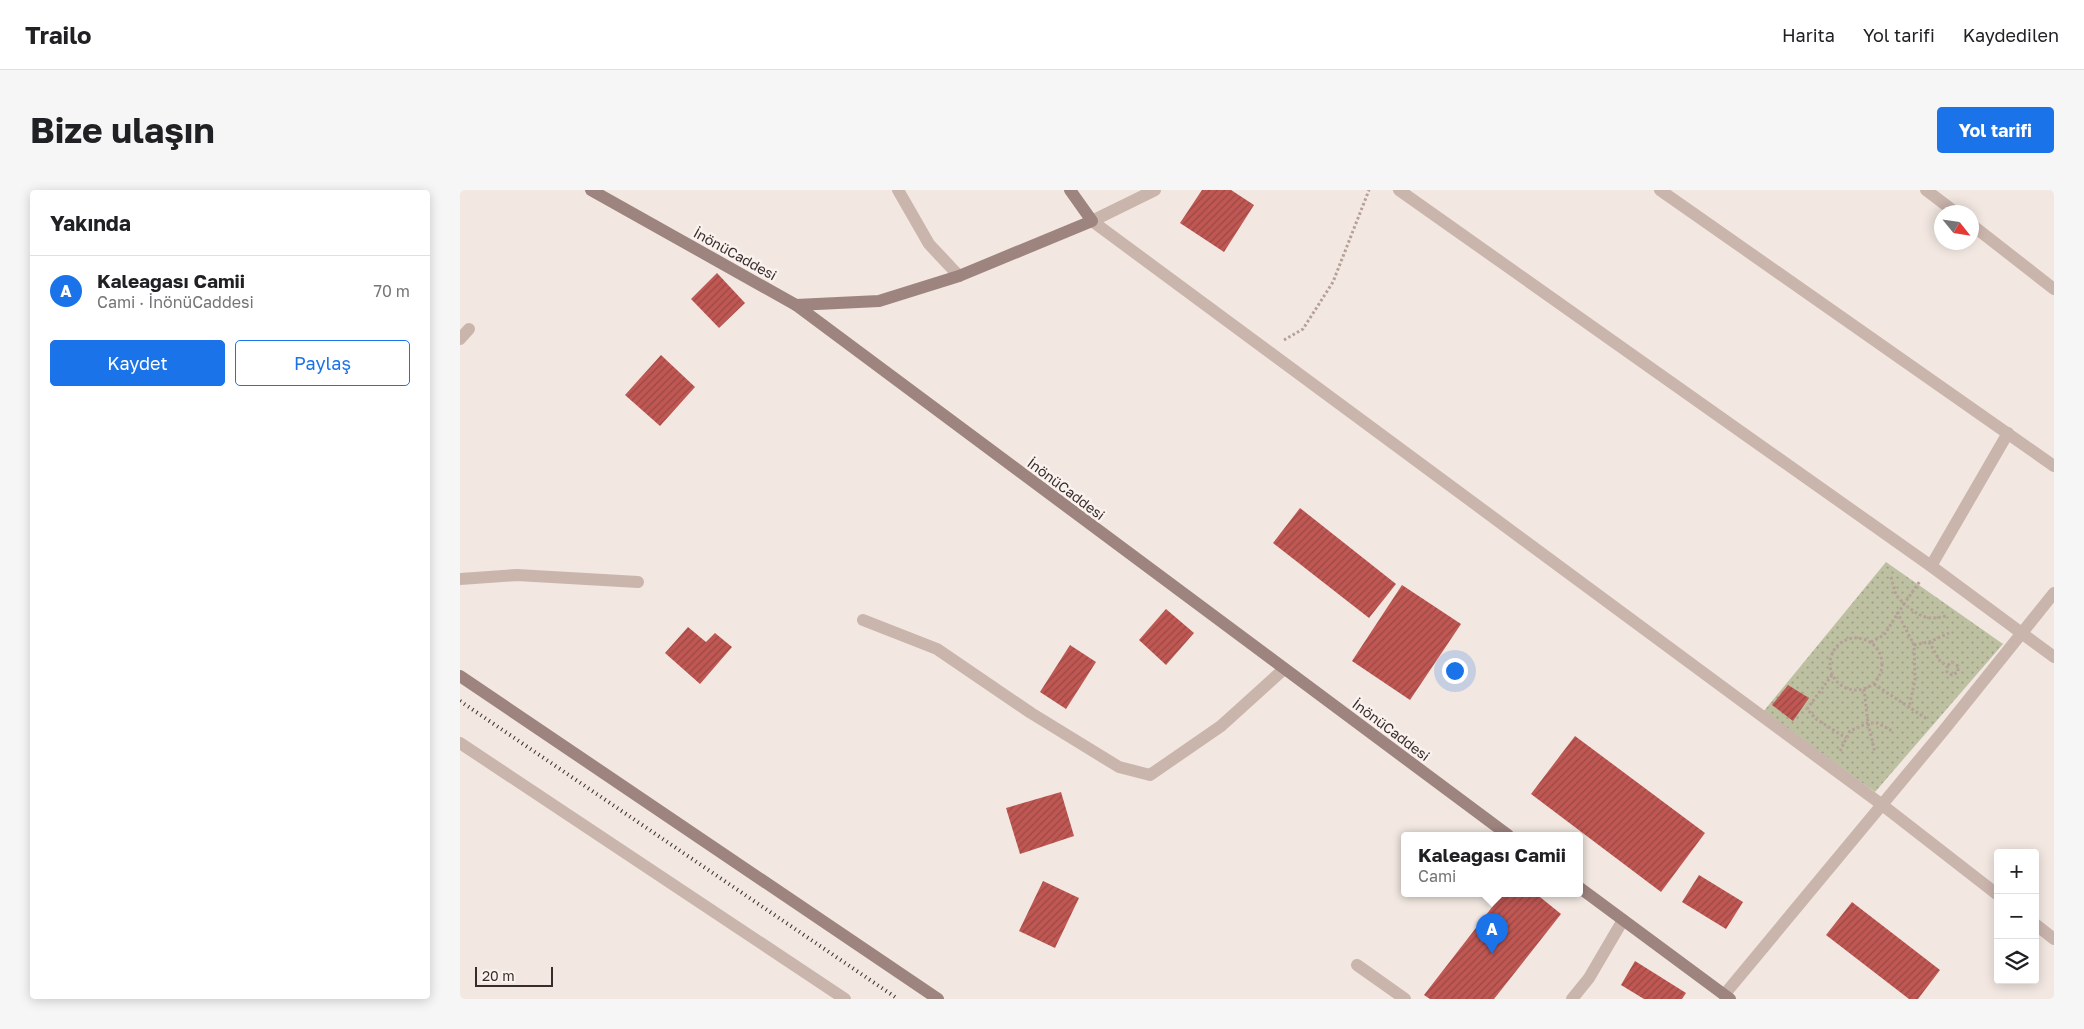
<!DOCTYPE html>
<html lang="tr">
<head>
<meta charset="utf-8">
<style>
  body { margin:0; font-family:"Golos Text",sans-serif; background:#f6f6f6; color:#202124 }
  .controls { position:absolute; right:15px; bottom:15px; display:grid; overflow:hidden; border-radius:5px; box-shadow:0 2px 12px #0003 }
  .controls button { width:45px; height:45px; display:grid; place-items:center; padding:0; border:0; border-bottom:1px solid #e0e0e0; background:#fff; color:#202124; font:25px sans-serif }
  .compass { position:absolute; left:1474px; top:15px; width:45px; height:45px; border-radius:50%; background:#fff; box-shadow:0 2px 12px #0003; rotate:120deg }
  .scale { position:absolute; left:15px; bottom:12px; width:78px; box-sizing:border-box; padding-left:5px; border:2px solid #392d2b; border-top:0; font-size:14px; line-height:18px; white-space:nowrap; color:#392d2b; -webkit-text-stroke:4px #faf2ee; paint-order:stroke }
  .you { position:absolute; left:994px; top:480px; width:18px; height:18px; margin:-12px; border:4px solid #fff; border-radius:50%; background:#1a73e8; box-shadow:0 0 0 8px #1a73e833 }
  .badge { display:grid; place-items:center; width:32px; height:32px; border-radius:50%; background:#1a73e8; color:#fff; font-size:16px; font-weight:700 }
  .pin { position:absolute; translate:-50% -41px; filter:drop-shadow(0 1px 2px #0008) }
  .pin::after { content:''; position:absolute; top:26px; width:18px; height:15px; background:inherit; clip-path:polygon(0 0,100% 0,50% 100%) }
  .popup { position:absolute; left:941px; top:642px; width:182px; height:65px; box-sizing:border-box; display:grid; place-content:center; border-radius:5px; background:#fff; filter:drop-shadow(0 1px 4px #0005); font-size:16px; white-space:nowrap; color:#757577 }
  .popup b { font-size:19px; color:#202124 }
  .popup::after { content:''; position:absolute; left:50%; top:100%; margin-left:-10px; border:10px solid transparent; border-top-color:#fff }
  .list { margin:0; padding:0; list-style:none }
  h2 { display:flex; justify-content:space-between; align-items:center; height:65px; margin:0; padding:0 20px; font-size:21px }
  h2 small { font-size:16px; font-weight:400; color:#757577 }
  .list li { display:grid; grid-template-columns:32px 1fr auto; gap:15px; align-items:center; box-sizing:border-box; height:70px; padding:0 20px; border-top:1px solid #e0e0e0 }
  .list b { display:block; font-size:19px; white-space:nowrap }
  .list p { margin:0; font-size:16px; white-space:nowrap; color:#757577 }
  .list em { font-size:16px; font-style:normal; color:#757577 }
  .actions { display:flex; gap:10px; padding:15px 20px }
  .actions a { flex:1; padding:11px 0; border:1px solid #1a73e8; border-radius:5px; text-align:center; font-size:18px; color:#1a73e8 }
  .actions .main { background:#1a73e8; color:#fff }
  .icon { flex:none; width:28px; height:28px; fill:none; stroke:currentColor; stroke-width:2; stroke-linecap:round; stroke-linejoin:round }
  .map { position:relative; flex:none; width:1594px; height:809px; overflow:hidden; border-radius:5px }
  header { display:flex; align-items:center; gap:30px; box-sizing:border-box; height:70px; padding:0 25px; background:#fff; border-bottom:1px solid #e0e0e0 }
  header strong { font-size:24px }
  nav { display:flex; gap:28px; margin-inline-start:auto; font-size:18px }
  .intro { display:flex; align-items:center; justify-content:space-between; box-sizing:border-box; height:120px; padding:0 30px }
  h1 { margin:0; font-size:35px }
  .button { padding:12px 22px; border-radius:5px; background:#1a73e8; color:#fff; font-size:18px; font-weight:700 }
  main { display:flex; gap:30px; padding:0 30px }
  aside { flex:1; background:#fff; border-radius:5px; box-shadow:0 2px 12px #0003 }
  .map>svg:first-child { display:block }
  .park { fill:url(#park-dots) }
  .building { fill:url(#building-hatch) }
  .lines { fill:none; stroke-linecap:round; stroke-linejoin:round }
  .path { stroke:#b69f98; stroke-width:3; stroke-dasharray:2.5 2.5; stroke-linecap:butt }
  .street { stroke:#cab5ad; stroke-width:12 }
  .secondary { stroke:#9e847f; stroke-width:12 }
  .rail { stroke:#392d2b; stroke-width:4; stroke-dasharray:1 4; stroke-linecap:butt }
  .labels { text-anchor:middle; stroke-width:5; stroke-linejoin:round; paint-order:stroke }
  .street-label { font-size:14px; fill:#392d2b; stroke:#faf2ee }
</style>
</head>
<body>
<header>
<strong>Trailo</strong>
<nav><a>Harita</a><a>Yol tarifi</a><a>Kaydedilen</a></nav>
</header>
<div class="intro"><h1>Bize ulaşın</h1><a class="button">Yol tarifi</a></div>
<main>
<aside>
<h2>Yakında<small></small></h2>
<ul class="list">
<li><span class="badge">A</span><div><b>Kaleağası Camii</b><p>Cami · İnönüCaddesi</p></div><em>70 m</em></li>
</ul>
<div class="actions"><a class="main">Kaydet</a><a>Paylaş</a></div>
</aside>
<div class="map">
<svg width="1594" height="809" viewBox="0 0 1594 809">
  <defs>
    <pattern id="park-dots" width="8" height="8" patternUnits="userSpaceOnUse" patternTransform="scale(1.25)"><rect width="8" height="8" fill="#bdc1a2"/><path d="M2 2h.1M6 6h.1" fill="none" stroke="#9b9d84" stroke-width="1.8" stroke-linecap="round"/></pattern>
    <pattern id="building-hatch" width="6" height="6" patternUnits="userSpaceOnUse" patternTransform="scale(1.25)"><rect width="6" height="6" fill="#bf5753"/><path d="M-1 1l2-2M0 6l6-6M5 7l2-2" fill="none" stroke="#9c4845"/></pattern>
  </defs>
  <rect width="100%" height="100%" fill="#f2e7e1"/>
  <path class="park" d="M1426,372L1543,454L1415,602L1303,522Z"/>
  <g class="building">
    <path d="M742,0H771L794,15L764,62L720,33Z"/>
    <path d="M257,83L285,113L259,138L231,109Z"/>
    <path d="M201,165L235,197L200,236L165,205Z"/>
    <path d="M840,318L936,394L909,428L813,353Z"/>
    <path d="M942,395L1001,434L950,510L892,471Z"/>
    <path d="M706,419L734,443L706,475L679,450Z"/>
    <path d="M228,437L246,452L255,443L272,457L240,494L205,463Z"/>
    <path d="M610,455L636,472L606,519L580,502Z"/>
    <path d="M1328,495L1349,508L1333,531L1312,515Z"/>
    <path d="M1115,546L1245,643L1201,702L1071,604Z"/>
    <path d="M601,602L614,646L560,664L546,618Z"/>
    <path d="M1239,685L1283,712L1266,739L1222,712Z"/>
    <path d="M583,691L619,708L595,758L559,741Z"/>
    <path d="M1043,703H1075L1101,724L1034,809H970L964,805Z"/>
    <path d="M1392,712L1480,780L1458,809H1449L1366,745Z"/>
    <path d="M1175,771L1226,803L1222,809H1184L1161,795Z"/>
  </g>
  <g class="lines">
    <g class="path">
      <path d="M824,150L843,139L873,92L909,0"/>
      <path d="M1431,387L1436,405L1444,414L1460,391"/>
      <path d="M1437,422L1454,455L1455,490L1449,518"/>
      <circle cx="1396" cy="474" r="26"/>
      <path d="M1411,452L1424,445L1444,414C1460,426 1465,431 1486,426"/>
      <path d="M1469,452L1480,471L1487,476V482L1492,485L1498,482V476L1492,472L1487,476"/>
      <path d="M1454,455L1469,452L1489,443"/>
      <path d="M1372,485L1347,519L1356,529L1386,548"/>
      <path d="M1414,494L1467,529"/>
      <path d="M1404,499L1408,533L1415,563"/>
      <path d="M1380,561L1390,541L1408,533H1418L1432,541"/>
    </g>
    <g class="street">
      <path d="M438,0L469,54L499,86"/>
      <path d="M695,0L632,31L1421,614L1538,705"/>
      <path d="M939,0L1471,376L1594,467"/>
      <path d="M1200,0L1594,276"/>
      <path d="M1466,0L1495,22"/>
      <path d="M1512,35L1594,99"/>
      <path d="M0,149L9,139"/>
      <path d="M1471,376L1548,243"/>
      <path d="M0,389L57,385L178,392"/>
      <path d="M403,430L477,459L571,523L659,577L690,585L761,536L824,479"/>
      <path d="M0,553L385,809"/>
      <path d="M1575,734L1594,749"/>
      <path d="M897,775L945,809"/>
      <path d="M1264,805L1484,540L1594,403"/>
      <path d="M1112,809L1129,788L1163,730"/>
    </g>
    <g class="secondary">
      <path d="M131,0L336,115L1048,645"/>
      <path d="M336,115L419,111L499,86L632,31L610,0"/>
      <path d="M0,486L478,809"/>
      <path d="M1120,698L1270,809"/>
    </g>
    <path class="rail" d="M0,511L438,809"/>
  </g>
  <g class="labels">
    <g class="street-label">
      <text transform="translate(275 64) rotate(29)" y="5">İnönüCaddesi</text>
      <text transform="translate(606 299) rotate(37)" y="5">İnönüCaddesi</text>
      <text transform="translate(931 540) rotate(37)" y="5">İnönüCaddesi</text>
    </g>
  </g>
</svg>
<div class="controls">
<button>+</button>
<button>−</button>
<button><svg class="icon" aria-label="layers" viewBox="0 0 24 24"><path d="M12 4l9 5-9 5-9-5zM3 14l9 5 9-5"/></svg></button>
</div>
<svg class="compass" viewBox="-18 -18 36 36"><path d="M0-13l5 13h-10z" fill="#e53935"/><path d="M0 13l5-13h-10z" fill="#757577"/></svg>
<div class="scale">20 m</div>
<div class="you"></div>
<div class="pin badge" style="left:1032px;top:764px">A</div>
<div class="popup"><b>Kaleağası Camii</b>Cami</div>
</div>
</main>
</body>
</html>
